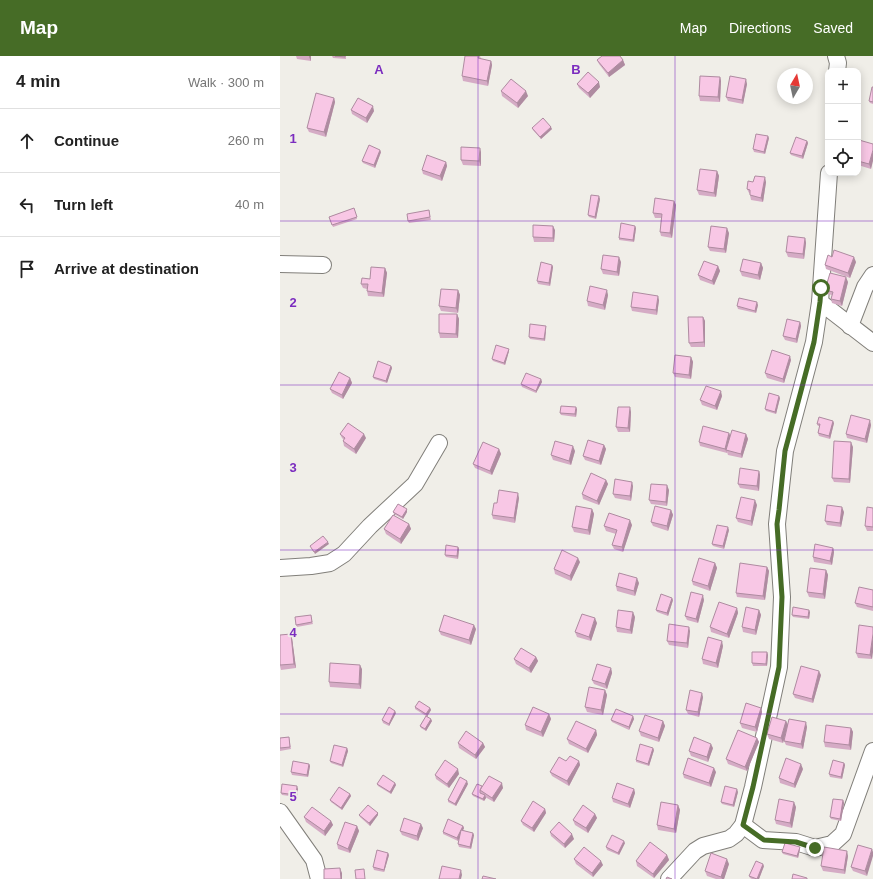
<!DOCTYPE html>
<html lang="en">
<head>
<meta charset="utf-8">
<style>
  body { margin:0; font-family:Helvetica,sans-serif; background:#f2f2f2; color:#222 }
  .controls { position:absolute; right:12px; top:12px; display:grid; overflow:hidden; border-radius:8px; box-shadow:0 2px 10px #0003 }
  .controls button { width:36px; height:36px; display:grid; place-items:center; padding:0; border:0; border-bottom:1px solid #e0e0e0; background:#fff; color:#222; font:20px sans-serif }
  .compass { position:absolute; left:497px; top:12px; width:36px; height:36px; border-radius:50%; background:#fff; box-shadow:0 2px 10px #0003; rotate:9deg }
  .stop { position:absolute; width:12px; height:12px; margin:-9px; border:3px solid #466c26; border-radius:50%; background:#fff }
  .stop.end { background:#466c26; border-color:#fff; box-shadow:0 1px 4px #0008 }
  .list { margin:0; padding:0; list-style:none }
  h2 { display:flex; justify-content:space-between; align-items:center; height:52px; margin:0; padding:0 16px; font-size:17px }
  h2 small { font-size:13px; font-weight:400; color:#767676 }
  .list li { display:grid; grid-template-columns:26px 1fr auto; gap:12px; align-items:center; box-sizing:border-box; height:64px; padding:0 16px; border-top:1px solid #e0e0e0 }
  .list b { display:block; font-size:15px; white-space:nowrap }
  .list em { font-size:13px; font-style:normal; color:#767676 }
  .icon { flex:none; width:22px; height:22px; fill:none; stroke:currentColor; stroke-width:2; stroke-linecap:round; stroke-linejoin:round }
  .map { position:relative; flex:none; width:593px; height:823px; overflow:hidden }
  header { display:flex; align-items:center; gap:24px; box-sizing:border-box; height:56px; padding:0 20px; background:#466c26; color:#fff }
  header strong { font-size:19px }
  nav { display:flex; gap:22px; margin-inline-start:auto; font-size:14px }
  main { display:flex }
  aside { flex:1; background:#fff }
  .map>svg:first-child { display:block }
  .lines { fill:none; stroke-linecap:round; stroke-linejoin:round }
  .street-casing { stroke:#817f7a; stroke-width:18 }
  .street { stroke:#fff; stroke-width:16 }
  .wall { fill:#d5abc5 }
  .shaded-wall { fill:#ae8ba0 }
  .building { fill:#f8c7e5; stroke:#ae8ba0 }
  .route { stroke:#466c26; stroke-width:5 }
  .grid { fill:none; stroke:#7b2cbf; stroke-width:1; stroke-opacity:0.55 }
  .grid-label { font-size:13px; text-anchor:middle; font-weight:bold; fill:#7b2cbf; stroke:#f0eee8; stroke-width:4; stroke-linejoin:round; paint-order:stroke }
</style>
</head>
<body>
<header>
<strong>Map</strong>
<nav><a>Map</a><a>Directions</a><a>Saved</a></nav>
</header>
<main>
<aside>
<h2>4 min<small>Walk · 300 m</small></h2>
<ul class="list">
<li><svg class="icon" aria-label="ahead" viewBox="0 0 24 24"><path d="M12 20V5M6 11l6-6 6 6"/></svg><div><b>Continue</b></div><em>260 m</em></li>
<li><svg class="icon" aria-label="left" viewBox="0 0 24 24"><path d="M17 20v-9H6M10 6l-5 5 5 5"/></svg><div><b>Turn left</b></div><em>40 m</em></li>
<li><svg class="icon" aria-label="arrive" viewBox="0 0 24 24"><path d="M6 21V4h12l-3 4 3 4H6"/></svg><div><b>Arrive at destination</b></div></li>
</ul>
</aside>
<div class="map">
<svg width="593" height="823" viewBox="0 0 593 823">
  <rect width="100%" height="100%" fill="#f0eee8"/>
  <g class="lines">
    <g class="street-casing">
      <g id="street">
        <path d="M556,0L558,7L557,15"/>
        <path d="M0,208L43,209"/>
        <path d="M540,246L593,287"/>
        <path d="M570,270L585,231L593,219"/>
        <path d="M0,512L31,510L50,507L64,498L90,470L135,428L159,387"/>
        <path d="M0,756L34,804L39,823"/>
        <path d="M463,769L483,784L516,786L535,792L552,788L563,778L593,695"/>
        <path d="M389,823L415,795L423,790L449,783L456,778L463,769L473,731L499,611L502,541L497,468L505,395L534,286L540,246L549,117"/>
      </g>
    </g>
    <use href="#street" class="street"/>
  </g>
  <g class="wall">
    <path d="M16,0H31V5L17,3Z"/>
    <path d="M52,0H66V3L53,2Z"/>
    <path d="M191,0H200L201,3L211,5L212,9L208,30L183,25L182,20Z"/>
    <path d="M317,4H343L345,9L329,21L319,8Z"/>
    <path d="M440,21L441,25L440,46L420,45L419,40Z"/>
    <path d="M297,28L320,31L310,42L299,32Z"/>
    <path d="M467,28L463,48L448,45L446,41Z"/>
    <path d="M593,31V48L590,47L589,45Z"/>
    <path d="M221,35L248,40L238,52L222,40Z"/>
    <path d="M54,42L55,46L46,81L29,76L27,72Z"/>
    <path d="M71,54L94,55L87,67L72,58Z"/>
    <path d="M252,72L272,73L261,83L253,74Z"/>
    <path d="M489,82L485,98L474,96L473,93Z"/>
    <path d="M527,85L528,87L523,103L511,99L510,97Z"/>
    <path d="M578,88H593L591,113L578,109Z"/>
    <path d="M101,96L95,112L83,107L82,105Z"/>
    <path d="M201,96V110L183,109L181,104Z"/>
    <path d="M166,106L167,110L162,125L143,118L142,114Z"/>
    <path d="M437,115L439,120L436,141L419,139L417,134Z"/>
    <path d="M473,126H486L483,146L471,144L470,139V138L469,137L467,133Z"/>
    <path d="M320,143L316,163L309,161L308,159Z"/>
    <path d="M394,145L396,149L392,182L381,180L380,176L381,162H375L373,157Z"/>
    <path d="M74,152L77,163L53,171L49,161Z"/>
    <path d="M149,154L151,164L129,167L128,165Z"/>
    <path d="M356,172L354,186L339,184V182Z"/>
    <path d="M275,174L274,186H254L253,181Z"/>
    <path d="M449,177L446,197L430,195L428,191Z"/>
    <path d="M525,182L526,187L524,203L508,201L506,196Z"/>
    <path d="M552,201L576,206L570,222L546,213L545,209Z"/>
    <path d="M341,206L339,220L323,218L321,213Z"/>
    <path d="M481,207L483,212L480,224L462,220L460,215Z"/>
    <path d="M272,209L273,211L270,230L258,228L257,225Z"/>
    <path d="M438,210L440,215L434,229L420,224L418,219Z"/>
    <path d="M105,212L107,217L104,241L88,240L87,235V233L83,232L81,228L90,223Z"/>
    <path d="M568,226L562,250L552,247L551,243L552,239L547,238L545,234Z"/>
    <path d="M178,234L180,239L178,257L161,255L159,250Z"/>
    <path d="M328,239L325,254L308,250L307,245Z"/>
    <path d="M379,244L377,259L352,255L351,251Z"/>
    <path d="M478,249L476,257L458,253L457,250Z"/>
    <path d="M177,258L179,263L178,282H160L159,277Z"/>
    <path d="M423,261L425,265V291H411L409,287Z"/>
    <path d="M520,266L521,270L517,287L505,284L503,280Z"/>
    <path d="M266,270V272L265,285L250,283L249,281Z"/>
    <path d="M229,295L225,309L213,305L212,303Z"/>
    <path d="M411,301L413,306L411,323L395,321L393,317Z"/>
    <path d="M511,304L504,327L487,322L485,317Z"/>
    <path d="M111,310L112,312L107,327L94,323L93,321Z"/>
    <path d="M70,322L72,327L63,343L52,337L50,333Z"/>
    <path d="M261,323L262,326L256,337L242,331L241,328Z"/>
    <path d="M442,340L437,354L422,349L420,344Z"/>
    <path d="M500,342L496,358L486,355L485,353Z"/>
    <path d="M297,353L296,361L281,359L280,357Z"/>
    <path d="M351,356L350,376H338L336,371Z"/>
    <path d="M554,367L550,383L539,380L538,377L540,370H538L537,368Z"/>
    <path d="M591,369L587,387L567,382L566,378Z"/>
    <path d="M449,377L450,380L466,378L468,383L462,402L448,399L447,396V397L420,390L419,386Z"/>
    <path d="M60,378L86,382L76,398L64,390L63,385L64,384L62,382Z"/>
    <path d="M324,389L326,393L321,409L305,404L303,400Z"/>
    <path d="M573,391L570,427L554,426L552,422Z"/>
    <path d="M219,393L221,398L212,419L195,412L193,408Z"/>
    <path d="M295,395L291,409L273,404L271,399Z"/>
    <path d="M479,415L480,419L479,435L460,432L458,428Z"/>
    <path d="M326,424L328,428L319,449L303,443L302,438Z"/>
    <path d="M353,430L351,445L335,442L333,438Z"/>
    <path d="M389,434L387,450L371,448L369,444Z"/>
    <path d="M239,442L235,467L213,463L212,459L217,447Z"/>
    <path d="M477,449L472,470L458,466L456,462Z"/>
    <path d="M593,452V475H587L585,470Z"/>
    <path d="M127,453V456L123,463L114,458L113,456Z"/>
    <path d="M312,453L314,458L310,479L294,476L292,471Z"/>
    <path d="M391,454L393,459L388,475L373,470L371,466Z"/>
    <path d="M564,456L561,471L547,469L545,465Z"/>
    <path d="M129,468L131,473L121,488L106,478L104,473Z"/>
    <path d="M352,469L343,496L334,493L332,489L336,478L326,475L324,470Z"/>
    <path d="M449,474L444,493L433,490L432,488Z"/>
    <path d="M178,491L179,493L178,503L166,501L165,499Z"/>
    <path d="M553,492L554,496L552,509L534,506L533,501Z"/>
    <path d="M300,506L291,525L275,518L274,513Z"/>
    <path d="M435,507L437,512L430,535L413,529L412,525Z"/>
    <path d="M487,511L489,515L485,544L457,541L456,537Z"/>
    <path d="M546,514L548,519L545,543L529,541L527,536Z"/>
    <path d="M359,527L355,540L337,535L336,530Z"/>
    <path d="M593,534V555L577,551L575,547Z"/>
    <path d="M393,544L388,560L377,556L376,554Z"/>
    <path d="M424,544L418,567L407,564L405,560Z"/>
    <path d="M457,552L458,557L449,582L431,576L430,571Z"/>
    <path d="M479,554L481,559L476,579L463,576L462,571Z"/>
    <path d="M530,556L529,563L513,561L512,559Z"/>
    <path d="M31,561L33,568L17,571L16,569Z"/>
    <path d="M355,561L352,578L337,576L336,571Z"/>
    <path d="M317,567L311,585L297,581L295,576Z"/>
    <path d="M593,571L592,603L578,602L576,597Z"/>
    <path d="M196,573L191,589L161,579L159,575Z"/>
    <path d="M410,575L408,592L389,589L387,585Z"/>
    <path d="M11,578L12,582L16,612L1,614L0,610V579Z"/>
    <path d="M443,590L438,612L423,608L422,603Z"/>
    <path d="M487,596L488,599L487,610H473L472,607Z"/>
    <path d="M256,601L258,605L251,617L236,608L234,603Z"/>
    <path d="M331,612L332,617L327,633L314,628L312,624Z"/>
    <path d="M82,613L81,633L50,631L49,626Z"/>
    <path d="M541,619L533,647L515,642L513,638Z"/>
    <path d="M325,634L327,639L323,659L307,656L305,651Z"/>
    <path d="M423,641L419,661L408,658L406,654Z"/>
    <path d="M135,651L150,652L151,654L147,660L152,665L146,675L141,672L140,670L146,660L135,653Z"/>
    <path d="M481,652L482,656L477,676L462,672L460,667Z"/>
    <path d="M116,657L109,670L103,667L102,664Z"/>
    <path d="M269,658L271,663L263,681L246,674L245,669Z"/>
    <path d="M353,660L354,663L349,674L332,666L331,664Z"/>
    <path d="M383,665L385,670L379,686L361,680L359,675Z"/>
    <path d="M506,665L508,669L527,671L523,693L506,689L504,685L507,674L503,687L489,683L487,678Z"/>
    <path d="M571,672L573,676L571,694L545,691L544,686Z"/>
    <path d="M316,674L317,679L308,697L289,688L287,683Z"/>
    <path d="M9,681L11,693L0,695V682Z"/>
    <path d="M477,682L479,686L467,715L448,708L446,703Z"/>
    <path d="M178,687H203L205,691L196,703L179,692Z"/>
    <path d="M67,692L68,695L63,711L51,707L50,705Z"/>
    <path d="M433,692L428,706L411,700L409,695Z"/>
    <path d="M374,694L369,710L356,706V704Z"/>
    <path d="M286,705H299L300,709L289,730L272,720L270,716Z"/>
    <path d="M564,707L565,709L562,723L550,721L549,718Z"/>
    <path d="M29,708L30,710L28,721L12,719L11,716Z"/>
    <path d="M523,713L515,732L500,727L499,722Z"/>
    <path d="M436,716L431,731L404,722L403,718Z"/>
    <path d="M179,718L169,732L156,723L155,719Z"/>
    <path d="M115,727L116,729L111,738L98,730L97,728Z"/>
    <path d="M188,728L176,750L168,746V744Z"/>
    <path d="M202,730L223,732L214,746L205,741L206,742L204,745L193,740L192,738Z"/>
    <path d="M18,733L17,741L2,739L1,737Z"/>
    <path d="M354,733L355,737L350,752L333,746L332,742Z"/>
    <path d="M458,736L454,751L442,748L441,746Z"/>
    <path d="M70,738L71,740L62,754L51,746L50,744Z"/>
    <path d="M563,744L564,747L561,765L551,763L550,761Z"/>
    <path d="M398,749L400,754L396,777L378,774L377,769Z"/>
    <path d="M516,751L512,772L496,768L495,764Z"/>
    <path d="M265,753L266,757L254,776L243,769L241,765Z"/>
    <path d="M98,757V759L90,770L80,761L79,759Z"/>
    <path d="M315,758L317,762L308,777L295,769L293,764Z"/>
    <path d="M24,761L51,765L53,769L45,780L26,766Z"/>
    <path d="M77,770L79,775L70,797L58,793L57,788Z"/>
    <path d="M183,770L184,772L183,774L194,779L191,793L179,791L178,788L180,781L178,785L163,778V776Z"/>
    <path d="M143,772L138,785L122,779L120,775Z"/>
    <path d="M270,776L294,783L285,792L271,780Z"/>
    <path d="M345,787L339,799L327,794L326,791Z"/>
    <path d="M578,789L587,820L573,815L571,811Z"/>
    <path d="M520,793L518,802L503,798L502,796Z"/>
    <path d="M109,799L104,816L94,814L93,811Z"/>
    <path d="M387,799L389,804L374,822L357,810L356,805Z"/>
    <path d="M568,800L565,818L543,815L541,810Z"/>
    <path d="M294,803L323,809L313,821L296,808Z"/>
    <path d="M449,808L444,823H436L427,820L425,815Z"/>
    <path d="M484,810L479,823H472L470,822L469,820Z"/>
  </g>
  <g class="shaded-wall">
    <path d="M29,0H31V5L29,1Z"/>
    <path d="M343,4L345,9L329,21L328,17Z"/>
    <path d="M211,5L212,9L208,30L207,25Z"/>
    <path d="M440,21L441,25L440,46L438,41Z"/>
    <path d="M466,23L467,28L463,48L462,44Z"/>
    <path d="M319,26L320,31L310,42L308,37Z"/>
    <path d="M246,35L248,40L238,52L237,47Z"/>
    <path d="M54,42L55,46L46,81L44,76Z"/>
    <path d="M93,50L94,55L87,67L86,62Z"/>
    <path d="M271,71L272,73L261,83L260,81Z"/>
    <path d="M488,80L489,82L485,98L484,96Z"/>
    <path d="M527,85L528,87L523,103L522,100Z"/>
    <path d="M200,92L201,96V110L199,105Z"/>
    <path d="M100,94L101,96L95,112L94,109Z"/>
    <path d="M593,94V105L591,113L589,108Z"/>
    <path d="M166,106L167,110L162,125L160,120Z"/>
    <path d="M437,115L439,120L436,141L434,137Z"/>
    <path d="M485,121L486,126L483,146L481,142Z"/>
    <path d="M319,140L320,143L316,163L315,161Z"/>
    <path d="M394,145L396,149L392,182L390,177Z"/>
    <path d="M273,170L275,174L274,186L273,182Z"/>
    <path d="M355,170L356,172L354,186L353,184Z"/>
    <path d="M447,172L449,177L446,197L444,193Z"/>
    <path d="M525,182L526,187L524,203L523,198Z"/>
    <path d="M339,201L341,206L339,220L337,216Z"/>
    <path d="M574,201L576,206L570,222L568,217Z"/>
    <path d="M481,207L483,212L480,224L478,219Z"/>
    <path d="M272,209L273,211L270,230L269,227Z"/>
    <path d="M438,210L440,215L434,229L432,225Z"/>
    <path d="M105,212L107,217L104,241L102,237Z"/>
    <path d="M566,221L568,226L562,250L560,245Z"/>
    <path d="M178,234L180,239L178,257L176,252Z"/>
    <path d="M327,234L328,239L325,254L323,249Z"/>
    <path d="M378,240L379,244L377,259L376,254Z"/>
    <path d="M477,246L478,249L476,257L475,255Z"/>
    <path d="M177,258L179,263L178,282L176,278Z"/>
    <path d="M423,261L425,265V291L424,286Z"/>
    <path d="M520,266L521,270L517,287L516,283Z"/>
    <path d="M266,270V272L265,285L264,283Z"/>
    <path d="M229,293V295L225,309L224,307Z"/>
    <path d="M510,300L511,304L504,327L503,323Z"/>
    <path d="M411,301L413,306L411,323L409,319Z"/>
    <path d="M111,310L112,312L107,327L106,325Z"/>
    <path d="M70,322L72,327L63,343L62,339Z"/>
    <path d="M261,323L262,326L256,337V335Z"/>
    <path d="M441,335L442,340L437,354L435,350Z"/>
    <path d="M499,340L500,342L496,358L495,356Z"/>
    <path d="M296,351L297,353L296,361L295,358Z"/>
    <path d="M350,351L351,356L350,376L348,372Z"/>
    <path d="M590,364L591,369L587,387L585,383Z"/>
    <path d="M553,365L554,367L550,383L549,380Z"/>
    <path d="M449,377L451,382L446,394L447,397L445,393Z"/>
    <path d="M84,378L86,382L76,398L74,393Z"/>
    <path d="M466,378L468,383L462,402L461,398Z"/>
    <path d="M571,386L573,391L570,427L569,423Z"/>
    <path d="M324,389L326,393L321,409L319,405Z"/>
    <path d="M293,390L295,395L291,409L289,405Z"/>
    <path d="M219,393L221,398L212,419L210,415Z"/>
    <path d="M479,415L480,419L479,435L477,430Z"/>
    <path d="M326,424L328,428L319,449L317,445Z"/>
    <path d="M352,426L353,430L351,445L350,440Z"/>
    <path d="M387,429L389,434L387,450L386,446Z"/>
    <path d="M238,437L239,442L235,467L234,462Z"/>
    <path d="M475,444L477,449L472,470L471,465Z"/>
    <path d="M562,451L564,456L561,471L560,467Z"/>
    <path d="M127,453V456L123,463L122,461Z"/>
    <path d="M312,453L314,458L310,479L308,474Z"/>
    <path d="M391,454L393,459L388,475L387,470Z"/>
    <path d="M350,464L352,469L343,496L342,491Z"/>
    <path d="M129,468L131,473L121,488L120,483Z"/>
    <path d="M448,471L449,474L444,493L443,490Z"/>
    <path d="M48,486L49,488L35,498L34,496Z"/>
    <path d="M178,491L179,493L178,503L177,500Z"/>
    <path d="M553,492L554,496L552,509L550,505Z"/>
    <path d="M298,502L300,506L291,525L290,520Z"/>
    <path d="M435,507L437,512L430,535L428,530Z"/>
    <path d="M487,511L489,515L485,544L483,540Z"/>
    <path d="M546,514L548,519L545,543L543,538Z"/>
    <path d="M357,522L359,527L355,540L354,535Z"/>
    <path d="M423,539L424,544L418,567L416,563Z"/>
    <path d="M392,542L393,544L388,560L387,557Z"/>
    <path d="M457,552L458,557L449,582L447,578Z"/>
    <path d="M479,554L481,559L476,579L475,574Z"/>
    <path d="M529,554L530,556L529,563L528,561Z"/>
    <path d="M353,556L355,561L352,578L350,574Z"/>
    <path d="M315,562L317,567L311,585L309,581Z"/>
    <path d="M194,569L196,573L191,589L189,584Z"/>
    <path d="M409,571L410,575L408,592L407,587Z"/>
    <path d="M11,578L12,582L16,612L14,608Z"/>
    <path d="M593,578V596L592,603L590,599Z"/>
    <path d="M442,585L443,590L438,612L436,607Z"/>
    <path d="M487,596L488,599L487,610L486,608Z"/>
    <path d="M256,601L258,605L251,617L249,612Z"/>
    <path d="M80,609L82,613L81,633L79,628Z"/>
    <path d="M331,612L332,617L327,633L325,628Z"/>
    <path d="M539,615L541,619L533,647L532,643Z"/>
    <path d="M325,634L327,639L323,659L321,654Z"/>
    <path d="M422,637L423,641L419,661L418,656Z"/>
    <path d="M150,652L151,654L147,661L146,658Z"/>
    <path d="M481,652L482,656L477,676L475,671Z"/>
    <path d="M115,655L116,657L109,670V668Z"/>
    <path d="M269,658L271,663L263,681L261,676Z"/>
    <path d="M353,660L354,663L349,674V671Z"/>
    <path d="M151,663L152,665L146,675L145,673Z"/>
    <path d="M383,665L385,670L379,686L378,682Z"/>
    <path d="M506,665L508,669L503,687L501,682Z"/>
    <path d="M526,666L527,671L523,693L521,688Z"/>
    <path d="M571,672L573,676L571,694L569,689Z"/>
    <path d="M316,674L317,679L308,697L306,693Z"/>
    <path d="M477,682L479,686L467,715L465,711Z"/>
    <path d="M203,687L205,691L196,703L195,699Z"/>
    <path d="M431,688L433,692L428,706L427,701Z"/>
    <path d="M67,692L68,695L63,711L62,709Z"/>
    <path d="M373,692L374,694L369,710L368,708Z"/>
    <path d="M299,705L300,709L289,730L287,725Z"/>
    <path d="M564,707L565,709L562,723L561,721Z"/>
    <path d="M29,708L30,710L28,721L27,719Z"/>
    <path d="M521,708L523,713L515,732L514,728Z"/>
    <path d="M434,712L436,716L431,731L429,727Z"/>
    <path d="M178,713L179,718L169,732L167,728Z"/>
    <path d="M187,725L188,728L176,750L175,748Z"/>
    <path d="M115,727L116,729L111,738L110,736Z"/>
    <path d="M222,727L223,732L214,746L212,742Z"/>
    <path d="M17,730L18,733L17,741L16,739Z"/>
    <path d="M354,733L355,737L350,752L348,748Z"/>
    <path d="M457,733L458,736L454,751L453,749Z"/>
    <path d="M70,738L71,740L62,754L61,752Z"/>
    <path d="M205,739L206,742L204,745L203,743Z"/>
    <path d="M563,744L564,747L561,765L560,763Z"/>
    <path d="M514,746L516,751L512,772L510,767Z"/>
    <path d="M398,749L400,754L396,777L394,773Z"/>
    <path d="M265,753L266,757L254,776L252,772Z"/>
    <path d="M98,757V759L90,770L89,767Z"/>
    <path d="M315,758L317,762L308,777L306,772Z"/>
    <path d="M51,765L53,769L45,780L44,775Z"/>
    <path d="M141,768L143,772L138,785L137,780Z"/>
    <path d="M77,770L79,775L70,797L68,793Z"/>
    <path d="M183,770L184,772L178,785L177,782Z"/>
    <path d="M193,777L194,779L191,793L190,791Z"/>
    <path d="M292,778L294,783L285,792L284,788Z"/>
    <path d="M344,785L345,787L339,799L338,797Z"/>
    <path d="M520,791V793L518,802L517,800Z"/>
    <path d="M592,793L593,796V800L587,820L585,815Z"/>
    <path d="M567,795L568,800L565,818L564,814Z"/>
    <path d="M108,797L109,799L104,816V814Z"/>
    <path d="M387,799L389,804L374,822L373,818Z"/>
    <path d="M447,803L449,808L444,823H442L441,821Z"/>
    <path d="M321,805L323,809L313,821L312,817Z"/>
    <path d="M483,808L484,810L479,823H477Z"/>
    <path d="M60,812L62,817V823H61Z"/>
    <path d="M181,814L182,819L181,823H179Z"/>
  </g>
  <g class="building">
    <path d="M55,0H65V1Z"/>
    <path d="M185,0H199L198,2L211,5L207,25L182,20Z"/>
    <path d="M322,0H340L343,4L328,17L317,4Z"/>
    <path d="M308,16L319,26L308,37L297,28Z"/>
    <path d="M420,20L440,21L438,41L419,40Z"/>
    <path d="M450,20L466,23L462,44L446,41Z"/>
    <path d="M231,23L246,35L237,47L221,35Z"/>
    <path d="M592,31H593V46L589,45Z"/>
    <path d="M36,37L54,42L44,76L27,72Z"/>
    <path d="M78,42L93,50L86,62L71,54Z"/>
    <path d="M263,62L271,71L260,81L252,72Z"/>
    <path d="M476,78L488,80L484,96L473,93Z"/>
    <path d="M516,81L527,85L522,100L510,97Z"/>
    <path d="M579,84L593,88V94L589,108L578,105V88Z"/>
    <path d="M89,89L100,94L94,109L82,105Z"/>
    <path d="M181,91L200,92L199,105L181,104Z"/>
    <path d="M147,99L166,106L160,120L142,114Z"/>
    <path d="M420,113L437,115L434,137L417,134Z"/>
    <path d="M475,120L485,121L481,142L470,139V134L467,133L468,125L473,126Z"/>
    <path d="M311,139L319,140L315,161L308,159Z"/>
    <path d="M375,142L394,145L390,177L380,176L382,158L373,157Z"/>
    <path d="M74,152L77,161L52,169L49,161Z"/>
    <path d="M149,154L150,161L128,165L127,158Z"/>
    <path d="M341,167L355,170L353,184L339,182Z"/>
    <path d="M253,169L273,170V182L253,181Z"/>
    <path d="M431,170L447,172L444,193L428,191Z"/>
    <path d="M508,180L525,182L523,198L506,196Z"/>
    <path d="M554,194L574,201L568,217L545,209L548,199L552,201Z"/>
    <path d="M323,199L339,201L337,216L321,213Z"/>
    <path d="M463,203L481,207L478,219L460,215Z"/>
    <path d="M424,205L438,210L432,225L418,219Z"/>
    <path d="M261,206L272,209L269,227L257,225Z"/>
    <path d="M91,211L105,212L102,237L87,235L88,228H81L82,222L90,223Z"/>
    <path d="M550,217L566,221L560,245L551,243L553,236L545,234Z"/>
    <path d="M310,230L327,234L323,249L307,245Z"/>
    <path d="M161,233L178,234L176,252L159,250Z"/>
    <path d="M353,236L378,240L376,254L351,251Z"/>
    <path d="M459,242L477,246L475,255L457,250Z"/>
    <path d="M159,258H177L176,278L159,277Z"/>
    <path d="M408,261H423L424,286L409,287Z"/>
    <path d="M507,263L520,266L516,283L503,280Z"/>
    <path d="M250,268L266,270L264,283L249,281Z"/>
    <path d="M216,289L229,293L224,307L212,303Z"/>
    <path d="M492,294L510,300L503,323L485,317Z"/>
    <path d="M395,299L411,301L409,319L393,317Z"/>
    <path d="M98,305L111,310L106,325L93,321Z"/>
    <path d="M59,316L70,322L62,339L50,333Z"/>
    <path d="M246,317L261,323L256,335L241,328Z"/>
    <path d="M426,330L441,335L435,350L420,344Z"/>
    <path d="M489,337L499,340L495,356L485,353Z"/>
    <path d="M281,350L296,351L295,358L280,357Z"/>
    <path d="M338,351H350L348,372L336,371Z"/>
    <path d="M571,359L590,364L585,383L566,378Z"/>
    <path d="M539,361L553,365L549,380L538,377L540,368H537Z"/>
    <path d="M68,367L84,378L74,393L63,385L65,382L60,378Z"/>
    <path d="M423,370L449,377L445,393L419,386Z"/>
    <path d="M452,374L466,378L461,398L446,394Z"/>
    <path d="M308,384L324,389L319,405L303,400Z"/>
    <path d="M275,385L293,390L289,405L271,399Z"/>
    <path d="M554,385L571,386L569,423L552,422Z"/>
    <path d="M203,386L219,393L210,415L193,408Z"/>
    <path d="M460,412L479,415L477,430L458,428Z"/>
    <path d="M311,417L326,424L317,445L302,438Z"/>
    <path d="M335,423L352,426L350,440L333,438Z"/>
    <path d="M371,428L387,429L386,446L369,444Z"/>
    <path d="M219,434L238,437L234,462L212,459L214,447H217Z"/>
    <path d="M461,441L475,444L471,465L456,462Z"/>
    <path d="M118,448L127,453L122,461L113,456Z"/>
    <path d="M547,449L562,451L560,467L545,465Z"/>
    <path d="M296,450L312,453L308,474L292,471Z"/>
    <path d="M375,450L391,454L387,470L371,466Z"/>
    <path d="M587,451L593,452V471L585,470Z"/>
    <path d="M329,457L350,464L342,491L332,489L337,474L324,470Z"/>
    <path d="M113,459L129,468L120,483L104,473Z"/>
    <path d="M437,469L448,471L443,490L432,488Z"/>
    <path d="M43,480L48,486L34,496L30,490Z"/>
    <path d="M535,488L553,492L550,505L533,501Z"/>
    <path d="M166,489L178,491L177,500L165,499Z"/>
    <path d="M282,494L298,502L290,520L274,513Z"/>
    <path d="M419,502L435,507L428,530L412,525Z"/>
    <path d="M460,507L487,511L483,540L456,537Z"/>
    <path d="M530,512L546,514L543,538L527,536Z"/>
    <path d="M339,517L357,522L354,535L336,530Z"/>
    <path d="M579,531L593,534V551L575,547Z"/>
    <path d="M411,536L423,539L416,563L405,560Z"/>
    <path d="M381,538L392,542L387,557L376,554Z"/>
    <path d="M439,546L457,552L447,578L430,571Z"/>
    <path d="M466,551L479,554L475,574L462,571Z"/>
    <path d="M513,551L529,554L528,561L512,559Z"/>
    <path d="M338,554L353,556L350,574L336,571Z"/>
    <path d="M302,558L315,562L309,581L295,576Z"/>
    <path d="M31,559L32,566L16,569L15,561Z"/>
    <path d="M164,559L194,569L189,584L159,575Z"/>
    <path d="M389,568L409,571L407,587L387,585Z"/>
    <path d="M579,569L593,571V578L590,599L576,597Z"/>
    <path d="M11,578L14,608L0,609V579Z"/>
    <path d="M428,581L442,585L436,607L422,603Z"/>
    <path d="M241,592L256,601L249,612L234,603Z"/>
    <path d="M472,596H487L486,608L472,607Z"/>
    <path d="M50,607L80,609L79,628L49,626Z"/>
    <path d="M317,608L331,612L325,628L312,624Z"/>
    <path d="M521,610L539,615L532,643L513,638Z"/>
    <path d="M309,631L325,634L321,654L305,651Z"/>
    <path d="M410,634L422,637L418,656L406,654Z"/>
    <path d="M139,645L150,652L146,658L135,651Z"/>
    <path d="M466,647L481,652L475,671L460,667Z"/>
    <path d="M109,651L115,655L109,668L102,664Z"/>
    <path d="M253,651L269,658L261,676L245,669Z"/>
    <path d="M336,653L353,660L349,671L331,664Z"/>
    <path d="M365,659L383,665L378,682L359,675Z"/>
    <path d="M146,660L151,663L145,673L140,670Z"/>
    <path d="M492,661L506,665L501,682L487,678Z"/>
    <path d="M509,663L526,666L521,688L504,685Z"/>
    <path d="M296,665L316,674L306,693L287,683Z"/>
    <path d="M546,669L571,672L569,689L544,686Z"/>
    <path d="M458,674L477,682L465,711L446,703Z"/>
    <path d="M186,675L203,687L195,699L178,687Z"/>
    <path d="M9,681L10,691L0,692V682Z"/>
    <path d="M414,681L431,688L427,701L409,695Z"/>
    <path d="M360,688L373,692L368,708L356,704Z"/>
    <path d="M54,689L67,692L62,709L50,705Z"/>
    <path d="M290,700L299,705L287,725L270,716L279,701L286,705Z"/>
    <path d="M408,702L434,712L429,727L403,718Z"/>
    <path d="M506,702L521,708L514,728L499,722Z"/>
    <path d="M165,704L178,713L167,728L155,719Z"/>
    <path d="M553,704L564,707L561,721L549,718Z"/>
    <path d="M13,705L29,708L27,719L11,716Z"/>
    <path d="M103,719L115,727L110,736L97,728Z"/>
    <path d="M209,720L222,727L212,742L200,734Z"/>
    <path d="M180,721L187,725L175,748L168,744Z"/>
    <path d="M337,727L354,733L348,748L332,742Z"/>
    <path d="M2,728L17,730L16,739L1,737Z"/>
    <path d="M197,728L202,730L200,734V737L205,739L203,743L192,738Z"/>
    <path d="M445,730L457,733L453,749L441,746Z"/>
    <path d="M59,731L70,738L61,752L50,744Z"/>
    <path d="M499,743L514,746L510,767L495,764Z"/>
    <path d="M553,743L563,744L560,763L550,761Z"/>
    <path d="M253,745L265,753L252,772L241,765Z"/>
    <path d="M381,746L398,749L394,773L377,769Z"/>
    <path d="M88,749L98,757L89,767L79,759Z"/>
    <path d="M303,749L315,758L306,772L293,764Z"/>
    <path d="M32,751L51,765L44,775L24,761Z"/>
    <path d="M124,762L141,768L137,780L120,775Z"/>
    <path d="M168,763L183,770L177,782L163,776Z"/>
    <path d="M65,766L77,770L68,793L57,788Z"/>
    <path d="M279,766L292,778L284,788L270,776Z"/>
    <path d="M181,774L193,777L190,791L178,788Z"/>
    <path d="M332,779L344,785L338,797L326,791Z"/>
    <path d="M370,786L387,799L373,818L356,805Z"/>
    <path d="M505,787L520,791L517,800L502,796Z"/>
    <path d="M578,789L592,793L585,815L571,811Z"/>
    <path d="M304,791L321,805L312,817L294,803Z"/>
    <path d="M544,791L567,795L564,814L541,810Z"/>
    <path d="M97,794L108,797L104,814L93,811Z"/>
    <path d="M431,797L447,803L441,821L425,815Z"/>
    <path d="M476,805L483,808L477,823L469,820Z"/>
    <path d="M162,810L181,814L179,823H159Z"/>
    <path d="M60,812L61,823H44V813Z"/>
    <path d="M84,813L85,823H76L75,814Z"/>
    <path d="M513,818L527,822V823H512Z"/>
    <path d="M203,820L216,823H202Z"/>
    <path d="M387,821L392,823H386Z"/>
  </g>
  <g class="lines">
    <path class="route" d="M535,792L516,786L484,784L463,769L473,731L499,611L502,541L497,468L499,454L505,395L534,286L540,246L541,232"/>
  </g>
  <path class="grid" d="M198,0V823M395,0V823M0,165H593M0,329H593M0,494H593M0,658H593"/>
  <g class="grid-label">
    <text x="99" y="18">A</text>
    <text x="296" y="18">B</text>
    <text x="13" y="87">1</text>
    <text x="13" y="251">2</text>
    <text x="13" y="416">3</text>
    <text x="13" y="581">4</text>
    <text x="13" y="745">5</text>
  </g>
</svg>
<div class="controls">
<button>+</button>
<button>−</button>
<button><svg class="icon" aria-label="locate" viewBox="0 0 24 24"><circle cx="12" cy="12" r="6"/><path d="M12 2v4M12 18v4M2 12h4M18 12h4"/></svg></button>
</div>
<svg class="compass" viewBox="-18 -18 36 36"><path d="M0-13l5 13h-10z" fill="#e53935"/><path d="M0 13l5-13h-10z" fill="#767676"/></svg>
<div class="stop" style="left:541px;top:232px"></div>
<div class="stop end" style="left:535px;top:792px"></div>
</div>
</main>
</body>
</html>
